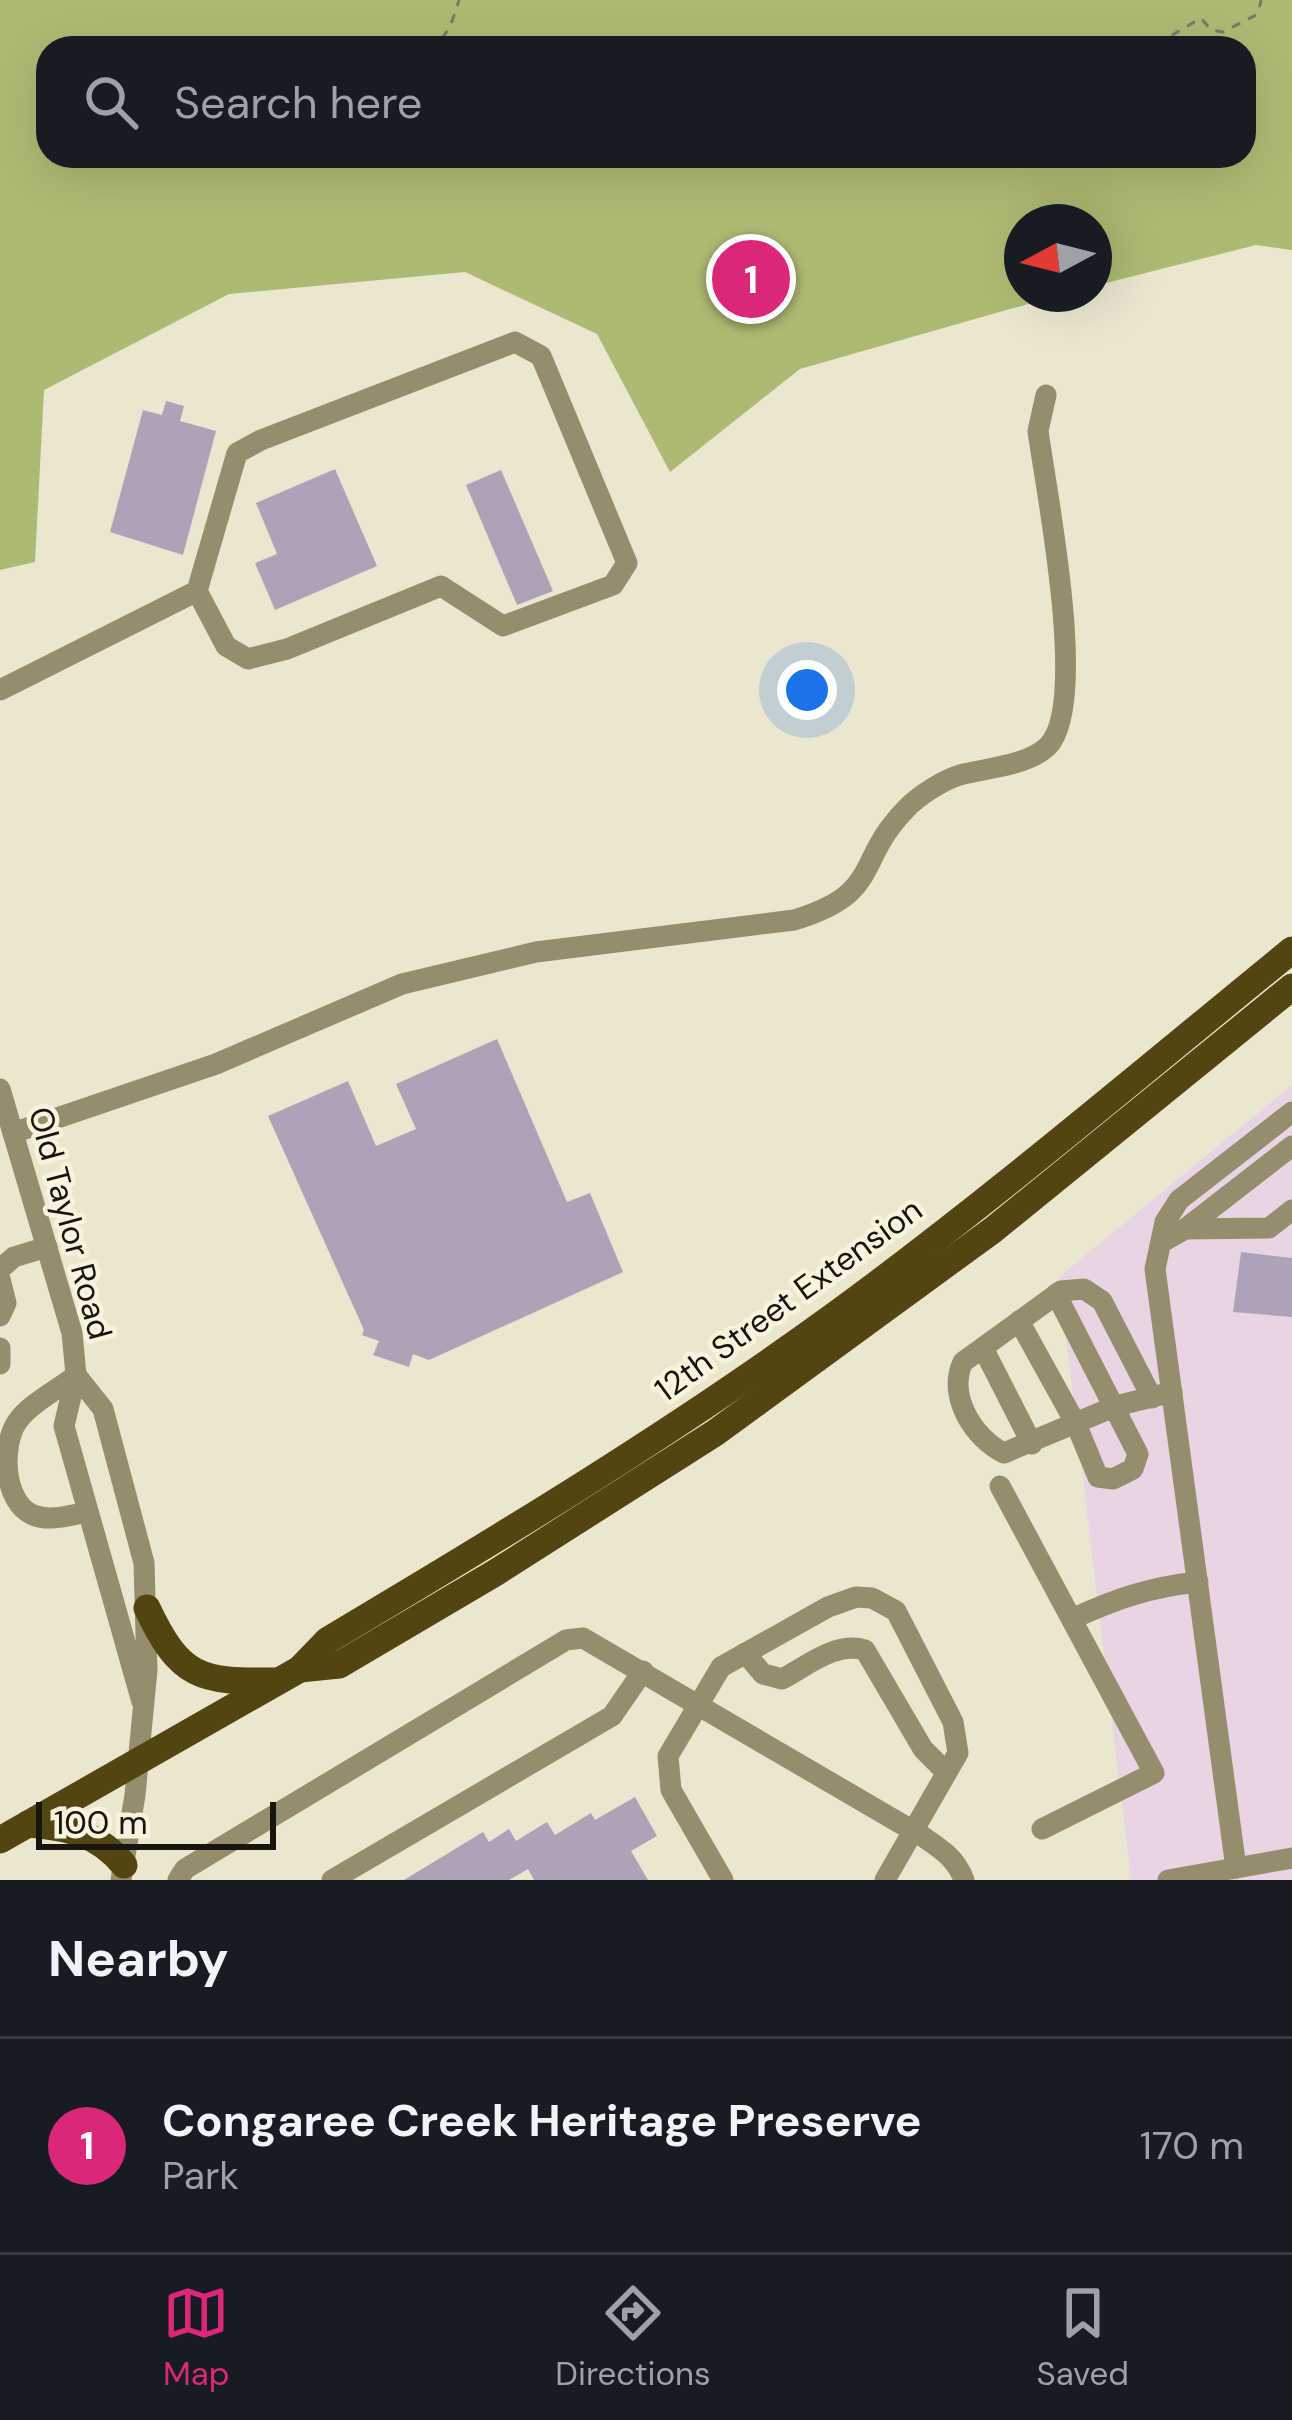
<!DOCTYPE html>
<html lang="en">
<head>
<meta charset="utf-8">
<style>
  body { margin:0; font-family:"DM Sans",sans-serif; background:#20242c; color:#f1f3f6 }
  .compass { position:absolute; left:1004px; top:204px; width:108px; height:108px; border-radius:50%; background:#171b24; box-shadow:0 12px 48px #0002; rotate:263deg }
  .scale { position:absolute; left:36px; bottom:30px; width:240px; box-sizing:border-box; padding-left:12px; border:6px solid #17150d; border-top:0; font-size:33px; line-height:42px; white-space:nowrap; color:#17150d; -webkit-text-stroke:9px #f8f3dd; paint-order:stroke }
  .you { position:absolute; left:807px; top:690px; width:42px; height:42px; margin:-30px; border:9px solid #fff; border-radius:50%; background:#1a73e8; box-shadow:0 0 0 18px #1a73e833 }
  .badge { display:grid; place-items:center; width:78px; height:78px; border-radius:50%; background:#db2777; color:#fff; font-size:39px; font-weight:700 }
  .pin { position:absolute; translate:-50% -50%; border:6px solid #fff; box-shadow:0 3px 12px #0006 }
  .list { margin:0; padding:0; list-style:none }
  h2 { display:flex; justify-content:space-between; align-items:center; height:156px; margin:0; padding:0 48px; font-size:51px }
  h2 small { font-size:39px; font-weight:400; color:#9ea1a6 }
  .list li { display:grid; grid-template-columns:78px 1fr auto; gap:36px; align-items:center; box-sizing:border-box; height:216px; padding:0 48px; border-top:3px solid #363941 }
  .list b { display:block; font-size:45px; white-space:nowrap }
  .list p { margin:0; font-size:39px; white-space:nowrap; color:#9ea1a6 }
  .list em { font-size:39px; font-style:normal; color:#9ea1a6 }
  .icon { flex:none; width:66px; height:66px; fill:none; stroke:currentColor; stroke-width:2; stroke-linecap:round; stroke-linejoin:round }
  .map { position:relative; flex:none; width:1292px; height:1880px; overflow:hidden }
  .search { position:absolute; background:#171b24; box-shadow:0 12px 48px #0002; left:36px; right:36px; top:36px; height:132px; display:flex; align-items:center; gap:30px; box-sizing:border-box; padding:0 42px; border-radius:36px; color:#9ea1a6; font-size:45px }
  .sheet { height:372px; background:#171b24 }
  nav { display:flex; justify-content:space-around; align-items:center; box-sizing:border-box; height:168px; border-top:3px solid #363941; background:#171b24; font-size:33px; color:#9ea1a6 }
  nav a { display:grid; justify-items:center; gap:6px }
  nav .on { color:#db2777 }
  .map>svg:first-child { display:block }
  .education { fill:#e7d5e5 }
  .green { fill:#aeba73; fill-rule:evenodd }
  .building { fill:#aea3b6 }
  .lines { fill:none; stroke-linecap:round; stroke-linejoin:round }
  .path { stroke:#7c786a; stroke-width:3; stroke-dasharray:9 9; stroke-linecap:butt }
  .minor { stroke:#968d6d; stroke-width:21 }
  .major { stroke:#534511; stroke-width:27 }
  .labels { text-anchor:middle; stroke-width:9; stroke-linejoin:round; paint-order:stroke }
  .street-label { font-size:33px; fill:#17150d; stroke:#f8f3dd }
</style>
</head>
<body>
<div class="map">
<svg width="1292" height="1880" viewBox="0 0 1292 1880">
  <rect width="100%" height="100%" fill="#ebe6d0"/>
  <path class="education" d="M1292,1085V1880H1131L1059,1277Z"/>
  <path class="green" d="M0,0H1292V250L1256,245L1094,286V222H1022V294H1063L800,369L670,472L597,334L465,272L229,294L44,390L35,562L0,570ZM48,48H1244V156H48Z"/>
  <g class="building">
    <path d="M166,401L184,406L180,421L216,431L183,555L110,532L143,410L162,415Z"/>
    <path d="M335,469L377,566L275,610L255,563L277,554L256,503Z"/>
    <path d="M501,470L553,591L517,605L466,485Z"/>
    <path d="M497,1039L567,1202L590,1193L623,1272L429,1360L413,1354L409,1367L373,1355L379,1341L362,1335L364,1330L268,1116L348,1081L376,1146L416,1129L396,1084Z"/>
    <path d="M1241,1252L1292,1258V1317L1233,1312Z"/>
    <path d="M635,1797L657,1836L631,1851L648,1880H534L528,1869L509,1880H404L483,1832L489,1842L509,1829L516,1841L547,1822L555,1835L591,1813L595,1820Z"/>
  </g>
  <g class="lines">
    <g class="path">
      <path d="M427,48C449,38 452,22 459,0"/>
      <path d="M1160,48L1164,40L1201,18L1211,30L1223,32L1258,14L1261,0"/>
    </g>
    <g class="minor">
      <path d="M0,690L197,591L237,453L261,440L515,342L541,356L627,563L613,585L503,626L441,586L287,649L248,659L226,646L197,591"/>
      <path d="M0,1089L72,1333L76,1375C59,1389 29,1404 17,1422C1,1446 3,1502 33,1515C50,1522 71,1515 88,1512"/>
      <path d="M13,1133L216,1064L402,984L536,952L794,920C883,893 854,862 906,809C918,796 943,780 960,775C986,768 1026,766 1047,747C1090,707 1046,491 1038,431L1046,395"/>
      <path d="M1185,1229L1292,1146"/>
      <path d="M1162,1242L1185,1229L1269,1228L1292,1210"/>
      <path d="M0,1269L14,1257L47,1247"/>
      <path d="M0,1279L6,1303L0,1316"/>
      <path d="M1019,1321L1076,1424L1098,1477L1113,1479L1133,1469L1138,1454L1056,1294"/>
      <path d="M0,1348V1364"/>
      <path d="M983,1348L1032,1444"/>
      <path d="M1152,1398L1102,1301L1084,1289L1061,1291L963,1362C947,1395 973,1438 1004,1453L1116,1406L1172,1392"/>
      <path d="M1000,1486L1154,1773L1042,1829"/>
      <path d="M1072,1619C1115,1599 1150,1587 1198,1582"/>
      <path d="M745,1653L763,1674L782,1679C807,1666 836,1641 865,1650L923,1749L946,1772"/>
      <path d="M1236,1868L1155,1269L1165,1222L1179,1200L1292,1112"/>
      <path d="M121,1880L135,1795L147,1670L144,1563L103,1409L76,1375L64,1426L142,1702"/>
      <path d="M178,1880L185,1869L566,1640L583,1638L922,1836C941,1849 956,1858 964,1880"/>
      <path d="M332,1880L612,1716L643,1671"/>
      <path d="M723,1880L671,1790L668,1756L721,1667L828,1607L856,1597L872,1598L896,1611L953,1722L958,1753L885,1880"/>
      <path d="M1168,1880L1292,1858"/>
    </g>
    <g class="major">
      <path d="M147,1608C180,1678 200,1682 275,1681"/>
      <path d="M300,1669L339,1665L495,1573L715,1433L993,1230L1292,987"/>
      <path d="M28,1824C67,1827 98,1833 124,1865"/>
      <path d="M0,1840L300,1669L328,1640C501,1537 673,1433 835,1315C992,1200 1141,1073 1292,950"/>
    </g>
  </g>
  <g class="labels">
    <g class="street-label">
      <text transform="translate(71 1223) rotate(75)" y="12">Old Taylor Road</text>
      <text transform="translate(788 1299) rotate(-36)" y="12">12th Street Extension</text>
    </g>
  </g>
</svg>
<svg class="compass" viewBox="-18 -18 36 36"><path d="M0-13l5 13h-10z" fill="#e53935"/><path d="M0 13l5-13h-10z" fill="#9ea1a6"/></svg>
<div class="scale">100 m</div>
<div class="you"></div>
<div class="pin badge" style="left:751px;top:279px">1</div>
<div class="search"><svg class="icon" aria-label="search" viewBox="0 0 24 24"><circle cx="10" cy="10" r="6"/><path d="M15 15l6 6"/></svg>Search here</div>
</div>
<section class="sheet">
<h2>Nearby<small></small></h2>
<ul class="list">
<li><span class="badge">1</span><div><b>Congaree Creek Heritage Preserve</b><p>Park</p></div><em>170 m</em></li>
</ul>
</section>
<nav>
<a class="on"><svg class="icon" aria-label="map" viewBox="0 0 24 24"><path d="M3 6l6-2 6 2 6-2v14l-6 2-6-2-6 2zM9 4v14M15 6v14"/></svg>Map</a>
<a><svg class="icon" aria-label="directions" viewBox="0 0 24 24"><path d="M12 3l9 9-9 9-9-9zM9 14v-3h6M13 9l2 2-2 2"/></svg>Directions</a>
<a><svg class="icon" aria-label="saved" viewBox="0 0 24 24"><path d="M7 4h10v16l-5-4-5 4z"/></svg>Saved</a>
</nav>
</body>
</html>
